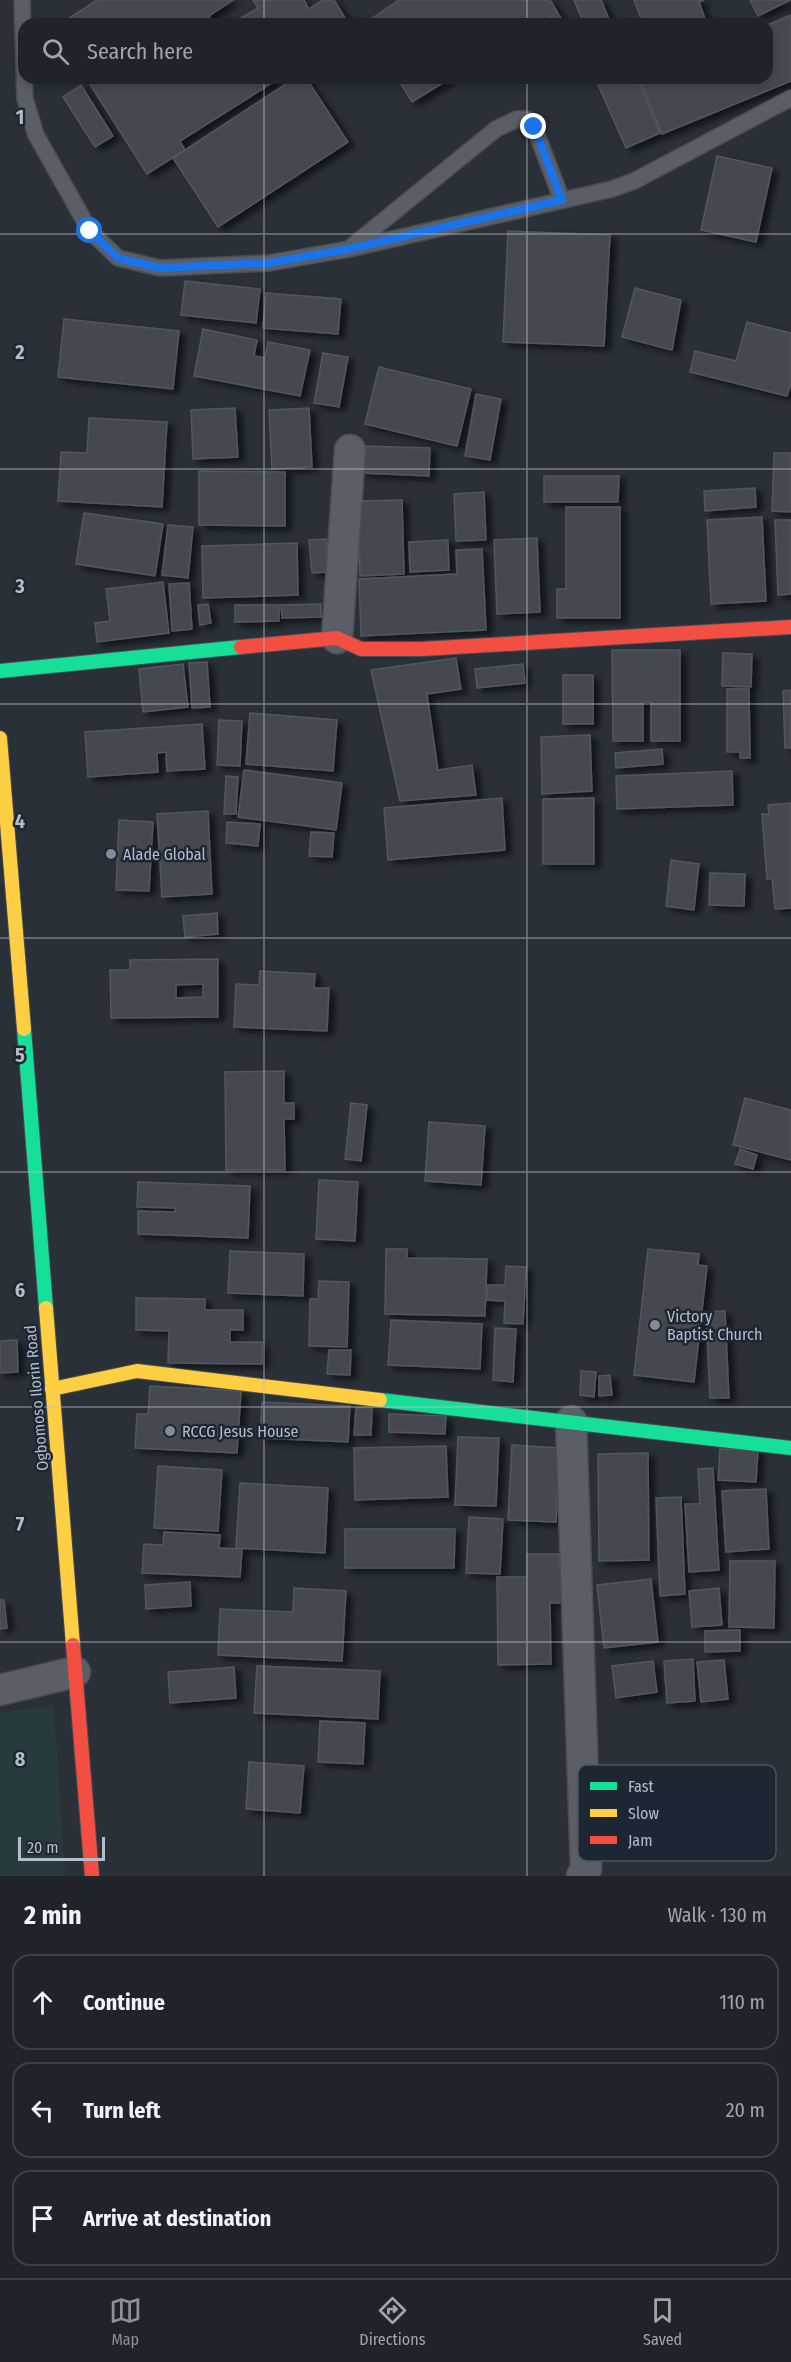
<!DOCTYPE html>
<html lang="en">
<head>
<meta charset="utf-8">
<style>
  body { margin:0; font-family:"Fira Sans Condensed",sans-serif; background:#2d3036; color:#f1f3f6 }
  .scale { position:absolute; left:18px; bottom:15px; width:87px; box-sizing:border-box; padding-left:6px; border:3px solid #b4bcc9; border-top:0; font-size:16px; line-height:21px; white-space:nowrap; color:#b4bcc9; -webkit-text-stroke:4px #1d2633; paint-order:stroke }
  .stop { position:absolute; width:18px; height:18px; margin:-14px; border:4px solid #1a73e8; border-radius:50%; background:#fff }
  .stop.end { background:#1a73e8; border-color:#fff; box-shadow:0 2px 6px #0008 }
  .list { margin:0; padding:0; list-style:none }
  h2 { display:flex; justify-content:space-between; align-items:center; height:78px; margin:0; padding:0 24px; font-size:26px }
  h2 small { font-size:20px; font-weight:400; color:#a2a4a8 }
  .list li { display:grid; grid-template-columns:39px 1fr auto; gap:18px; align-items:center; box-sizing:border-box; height:96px; margin:0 12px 12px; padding:0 12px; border:2px solid #3d4147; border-radius:18px }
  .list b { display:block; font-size:22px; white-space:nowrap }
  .list em { font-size:20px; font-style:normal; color:#a2a4a8 }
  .icon { flex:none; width:33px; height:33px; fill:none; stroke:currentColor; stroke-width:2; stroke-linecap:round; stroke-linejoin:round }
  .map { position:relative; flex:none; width:791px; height:1876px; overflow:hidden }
  .search { position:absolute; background:#20242a; box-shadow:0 3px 9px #0003; left:18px; right:18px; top:18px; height:66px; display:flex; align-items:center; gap:15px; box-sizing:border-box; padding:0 21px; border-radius:18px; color:#a2a4a8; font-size:22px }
  .sheet { height:402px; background:#20242a }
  nav { display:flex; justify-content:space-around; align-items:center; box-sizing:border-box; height:84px; border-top:2px solid #3d4147; background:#20242a; font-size:16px; color:#a2a4a8 }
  nav a { display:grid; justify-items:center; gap:3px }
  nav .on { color:#8c9099 }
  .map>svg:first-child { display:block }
  .green { fill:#273a3e }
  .building { fill:#444950; stroke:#52575f; stroke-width:1.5; fill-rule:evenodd; filter:url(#shadow) }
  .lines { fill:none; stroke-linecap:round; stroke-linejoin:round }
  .lane-casing { stroke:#484c53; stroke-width:18 }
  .street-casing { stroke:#484c53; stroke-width:33 }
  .fast-casing { stroke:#484c53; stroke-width:16 }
  .slow-casing { stroke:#484c53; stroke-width:16 }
  .jam-casing { stroke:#484c53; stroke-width:16 }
  .lane { stroke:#5a5e66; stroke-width:15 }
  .street { stroke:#5a5e66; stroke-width:30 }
  .fast { stroke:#16e098; stroke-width:14 }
  .slow { stroke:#ffcf43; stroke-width:14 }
  .jam { stroke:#f24e42; stroke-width:14 }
  .route { stroke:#1a73e8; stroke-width:8 }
  .grid { fill:none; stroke:#b4bcc9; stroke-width:1.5; stroke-opacity:0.55 }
  .poi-dot { fill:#848b96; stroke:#1d2633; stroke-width:2 }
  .labels { text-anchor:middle; stroke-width:5; stroke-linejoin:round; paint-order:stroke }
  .poi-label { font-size:16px; fill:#b4bcc9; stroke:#1d2633; text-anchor:start }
  .street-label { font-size:16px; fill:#b4bcc9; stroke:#1d2633 }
  .key { fill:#1d2633; stroke:#4a5360; stroke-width:1.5 }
  .key-label { font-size:16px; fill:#b4bcc9 }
  .grid-label { font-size:20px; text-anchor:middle; font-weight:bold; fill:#b4bcc9; stroke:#1d2633; stroke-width:5; stroke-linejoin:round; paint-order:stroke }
</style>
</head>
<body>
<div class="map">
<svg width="791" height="1876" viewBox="0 0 791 1876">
  <defs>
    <filter id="shadow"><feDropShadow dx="6" dy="4" stdDeviation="3" flood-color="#0009"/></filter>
  </defs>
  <rect width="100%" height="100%" fill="#2a3038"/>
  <path class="green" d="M54,1706L65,1876H0V1713Z"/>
  <g class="building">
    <path d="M97,0H233L209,16L214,24H60Z"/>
    <path d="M253,0H304L309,9L323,0H334L349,24H231L258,8Z"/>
    <path d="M399,0H550L558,13L539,24H364Z"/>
    <path d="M574,0H601L611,24H584Z"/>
    <path d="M634,0H704L699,2L707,24H643Z"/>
    <path d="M750,0H790L758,16Z"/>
    <path d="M559,15L565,24H542Z"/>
    <path d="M791,15V81L662,134L639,78H767V25Z"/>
    <path d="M86,78H280L180,141L185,150L147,174Z"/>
    <path d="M295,78H306L348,142L218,227L173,158Z"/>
    <path d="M397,78H451L412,102Z"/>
    <path d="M595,78H637L660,133L626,148Z"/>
    <path d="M81,85L113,136L95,147L63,97Z"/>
    <path d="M717,156L772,168L756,242L701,230Z"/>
    <path d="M508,231L610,235L604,346L503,342Z"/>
    <path d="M185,281L260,289L256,323L181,315Z"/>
    <path d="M635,288L681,300L672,350L622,337Z"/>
    <path d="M266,293L341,299L338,334L263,328Z"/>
    <path d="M64,319L179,331L173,389L58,377Z"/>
    <path d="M747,322L791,333V383L787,396L690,372L695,351L736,361Z"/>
    <path d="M203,329L257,340L254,356L265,358L268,342L310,350L300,396L194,376Z"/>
    <path d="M323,353L348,357L339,407L314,403Z"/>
    <path d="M379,367L471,389L457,446L365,424Z"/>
    <path d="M476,394L501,399L490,460L465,456Z"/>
    <path d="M235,408L238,457L193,459L191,410Z"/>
    <path d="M309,408L312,467L272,469L269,410Z"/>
    <path d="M89,418L167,422L162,507L58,501L61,452L87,453Z"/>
    <path d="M363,446L430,448L429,476L362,473Z"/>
    <path d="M774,453H791V512L772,511Z"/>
    <path d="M199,471L285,472V526L199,525Z"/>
    <path d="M544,476H619L618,502H544Z"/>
    <path d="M755,488L756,507L705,511L704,491Z"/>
    <path d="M484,492L486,540L456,541L454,494Z"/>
    <path d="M402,500L404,574L360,576L358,501Z"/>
    <path d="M566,507H620V618H557V589H566Z"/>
    <path d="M84,513L163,524L155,576L76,564Z"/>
    <path d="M762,517L766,601L711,604L707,520Z"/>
    <path d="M775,520H791V594L778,595Z"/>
    <path d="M168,525L193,527L188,578L162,575Z"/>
    <path d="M537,538L540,612L497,614L494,540Z"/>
    <path d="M326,539L328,572L312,573L309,540Z"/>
    <path d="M448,540L449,570L410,572L409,542Z"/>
    <path d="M297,543L298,595L203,598L202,546Z"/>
    <path d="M482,549L486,630L361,636L359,579L457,574L456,550Z"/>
    <path d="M163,582L169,633L97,642L95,623L110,621L106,589Z"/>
    <path d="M189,583L192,629L172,631L169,584Z"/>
    <path d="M208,604L211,623L200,625L198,605Z"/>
    <path d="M321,604V617L282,618L281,605Z"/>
    <path d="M235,605H279V621L235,622Z"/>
    <path d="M612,650H680V741H651V702H643V741H613Z"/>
    <path d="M723,653L752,654L751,687L722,686Z"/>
    <path d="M456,658L461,689L427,694L438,770L472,765L476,795L400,801L371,670Z"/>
    <path d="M207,662L210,707L192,708L189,663Z"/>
    <path d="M183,664L188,707L143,712L139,669Z"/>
    <path d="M523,664L525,683L477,688L475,669Z"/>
    <rect x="563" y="675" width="30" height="49"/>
    <path d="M727,689H749L750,758H740V752H727Z"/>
    <path d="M791,690V748H785L783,691Z"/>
    <path d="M250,713L337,720L333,771L246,764Z"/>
    <path d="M219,720L242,721L240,766L217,765Z"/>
    <path d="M202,724L205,769L167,771L166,752L157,753L158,772L88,777L85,732Z"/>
    <path d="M590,735L592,791L542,794L541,737Z"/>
    <path d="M662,749L663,764L616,768L615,753Z"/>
    <path d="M244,770L342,783L336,830L238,817Z"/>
    <path d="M732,771L733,805L617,809L616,776Z"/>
    <path d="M226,776L238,777L236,814H224Z"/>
    <path d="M502,798L505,850L388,860L384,808Z"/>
    <path d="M594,798V864H543V799Z"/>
    <path d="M791,803V908L775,909L772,879H767L762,814H769L768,805Z"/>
    <path d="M208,811L212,894L162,897L157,814Z"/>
    <path d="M119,820L153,822L149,891L116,890Z"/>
    <path d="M227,822L260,824L258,846L226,843Z"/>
    <path d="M311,832L334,833L332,857L309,856Z"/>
    <path d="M671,860L699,864L694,910L666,906Z"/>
    <path d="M710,873L745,874L744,906L709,905Z"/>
    <path d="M217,913L218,934L185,937L183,916Z"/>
    <path d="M218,959V1017L111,1018L110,970H130V960ZM203,984V997L176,998V985Z"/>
    <path d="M260,971L315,974L314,988H329L327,1031L234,1027L236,984L259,985Z"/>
    <path d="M284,1071V1103H294V1119H284L285,1170H226L225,1072Z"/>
    <path d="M745,1098L791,1110V1160L733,1145Z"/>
    <path d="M351,1103L367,1105L361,1161L345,1159Z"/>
    <path d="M429,1122L485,1126L481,1185L425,1181Z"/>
    <path d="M740,1149L757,1155L753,1169L735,1164Z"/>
    <path d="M319,1180L358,1182L355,1241L316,1239Z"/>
    <path d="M138,1182L250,1186L248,1238L138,1234V1211L175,1212V1208L137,1207Z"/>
    <path d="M386,1249H407V1258L487,1259L485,1316L385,1314Z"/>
    <path d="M648,1249L699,1254L698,1265L707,1266L694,1382L634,1375Z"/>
    <path d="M230,1251L304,1254L303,1296L228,1293Z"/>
    <path d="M506,1266L526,1267L523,1324L504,1323L505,1301L487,1300L488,1285H505Z"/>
    <path d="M319,1281L349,1282L347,1347L309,1346L310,1299H318Z"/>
    <path d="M136,1298L205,1299V1310H243V1330H230V1342H262V1364L168,1363L169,1331L136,1330Z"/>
    <path d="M725,1311L729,1398H710L706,1312Z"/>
    <path d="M391,1320L482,1324L480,1369L388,1365Z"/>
    <path d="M495,1328L516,1329L513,1382L493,1380Z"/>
    <path d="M17,1340L18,1372L0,1373V1341Z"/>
    <path d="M329,1350H351L350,1375L327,1374Z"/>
    <path d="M581,1371L596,1372L594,1397L580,1395Z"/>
    <path d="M610,1375L612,1395L599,1396V1376Z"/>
    <path d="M150,1386L241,1391L237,1453L135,1448L137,1414H148Z"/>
    <path d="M262,1402L350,1406L348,1442L260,1438Z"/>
    <path d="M356,1408H372L371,1435H354Z"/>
    <path d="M389,1414L446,1416L445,1434L389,1432Z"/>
    <path d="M458,1437L499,1438L496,1506L455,1505Z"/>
    <path d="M512,1445L560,1448L556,1522L508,1520Z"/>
    <path d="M446,1446L448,1497L355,1500L354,1448Z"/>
    <path d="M720,1449L758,1450L756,1482L718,1480Z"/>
    <path d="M648,1453L649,1560L599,1561L598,1454Z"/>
    <path d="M158,1466L222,1470L218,1531L154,1528Z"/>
    <path d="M713,1468L719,1570L689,1572L685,1504H700L698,1469Z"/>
    <path d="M240,1483L328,1488L325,1553L236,1548Z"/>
    <path d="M766,1489L769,1549L726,1552L722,1491Z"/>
    <path d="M681,1497L685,1594L660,1596L656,1498Z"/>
    <path d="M469,1517L503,1519L500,1574L466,1573Z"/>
    <path d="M345,1529H455L454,1568H345Z"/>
    <path d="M164,1532L220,1535L219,1548L242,1549L240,1577L142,1573L144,1544L163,1545Z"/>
    <path d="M527,1554H559V1569H570L571,1603H550L551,1664L498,1665L497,1577H527Z"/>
    <path d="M730,1561H775L774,1628L729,1627Z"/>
    <path d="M651,1579L658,1642L604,1648L597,1585Z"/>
    <path d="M190,1582L191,1606L146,1609L145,1585Z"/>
    <path d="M294,1588L346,1591L342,1661L218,1655L220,1609L293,1612Z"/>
    <path d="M719,1588L722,1625L692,1627L689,1591Z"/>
    <path d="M0,1600H4L7,1628L0,1629Z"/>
    <path d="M740,1630V1651L705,1652V1631Z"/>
    <path d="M693,1659L695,1701L667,1703L664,1661Z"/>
    <path d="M724,1660L728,1699L701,1702L697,1662Z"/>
    <path d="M653,1661L657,1692L616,1698L612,1666Z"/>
    <path d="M257,1666L380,1671L378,1719L254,1713Z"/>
    <path d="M234,1667L236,1698L170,1703L168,1672Z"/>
    <path d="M320,1721L365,1723L363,1764L318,1762Z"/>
    <path d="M249,1762L304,1766L300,1813L246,1809Z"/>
  </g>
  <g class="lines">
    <g class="lane-casing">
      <g id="lane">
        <path d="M22,0L25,99L36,135L90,231L118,258L160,268L269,263L349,249L612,189L634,181L791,98"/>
        <path d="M351,247L496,129L517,119H527L534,127L562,200"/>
      </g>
    </g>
    <g class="street-casing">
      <g id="street">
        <path d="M337,638L350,450"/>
        <path d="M571,1421L586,1869L582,1876"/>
        <path d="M0,1690L75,1672"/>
      </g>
    </g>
    <g class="fast-casing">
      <g id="fast">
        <path d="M0,671L241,647"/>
        <path d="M24,1029L46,1308"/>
        <path d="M380,1400L791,1448"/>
      </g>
    </g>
    <g class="slow-casing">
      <g id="slow">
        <path d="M0,738L24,1029"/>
        <path d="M46,1308L73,1645"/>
        <path d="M52,1389L137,1371L380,1400"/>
      </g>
    </g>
    <g class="jam-casing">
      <g id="jam">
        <path d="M241,647L337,638L361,649H422L791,627"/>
        <path d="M73,1645L92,1876"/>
      </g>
    </g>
    <use href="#lane" class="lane"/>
    <use href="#street" class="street"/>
    <use href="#fast" class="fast"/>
    <use href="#slow" class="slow"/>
    <use href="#jam" class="jam"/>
  </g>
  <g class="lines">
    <path class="route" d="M90,231L118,258L160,268L268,263L349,249L562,200L534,127"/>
  </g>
  <path class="grid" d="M264,0V24M527,0V24M264,78V1876M527,78V1876M0,234H791M0,469H791M0,704H791M0,938H791M0,1172H791M0,1407H791M0,1642H791"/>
  <g class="poi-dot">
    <circle cx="111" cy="854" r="6"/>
    <circle cx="655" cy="1325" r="6"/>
    <circle cx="170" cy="1431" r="6"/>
  </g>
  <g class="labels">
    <g class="poi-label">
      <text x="123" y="860">Alade Global</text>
      <text x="667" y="1322">Victory<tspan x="667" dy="18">Baptist Church</tspan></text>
      <text x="182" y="1437">RCCG Jesus House</text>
    </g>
    <g class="street-label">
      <text transform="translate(36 1398) rotate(-95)" y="6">Ogbomoso Ilorin Road</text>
    </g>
  </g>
  <rect x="578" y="1765" width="198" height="96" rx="9" class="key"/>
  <rect x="590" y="1782" width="27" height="8" fill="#16e098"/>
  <rect x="590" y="1809" width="27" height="8" fill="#ffcf43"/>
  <rect x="590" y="1836" width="27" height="8" fill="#f24e42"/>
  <g class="key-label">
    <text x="628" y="1792">Fast</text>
    <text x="628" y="1819">Slow</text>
    <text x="628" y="1846">Jam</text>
  </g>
  <g class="grid-label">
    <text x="20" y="124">1</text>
    <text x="20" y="359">2</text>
    <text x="20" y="593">3</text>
    <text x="20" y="828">4</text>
    <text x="20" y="1062">5</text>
    <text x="20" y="1297">6</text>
    <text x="20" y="1531">7</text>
    <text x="20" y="1766">8</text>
  </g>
</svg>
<div class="scale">20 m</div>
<div class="stop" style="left:90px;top:231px"></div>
<div class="stop end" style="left:534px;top:127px"></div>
<div class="search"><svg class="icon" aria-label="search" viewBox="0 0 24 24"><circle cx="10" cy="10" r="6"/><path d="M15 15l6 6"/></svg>Search here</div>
</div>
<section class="sheet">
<h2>2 min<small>Walk · 130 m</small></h2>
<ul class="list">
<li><svg class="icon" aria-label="ahead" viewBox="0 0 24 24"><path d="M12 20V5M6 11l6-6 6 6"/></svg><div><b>Continue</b></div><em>110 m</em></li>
<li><svg class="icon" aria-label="left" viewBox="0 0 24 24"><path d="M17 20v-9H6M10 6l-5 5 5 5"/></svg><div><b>Turn left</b></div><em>20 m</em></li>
<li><svg class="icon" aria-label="arrive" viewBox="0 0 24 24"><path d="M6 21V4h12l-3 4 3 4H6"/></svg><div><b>Arrive at destination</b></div></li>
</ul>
</section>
<nav>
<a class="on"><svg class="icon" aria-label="map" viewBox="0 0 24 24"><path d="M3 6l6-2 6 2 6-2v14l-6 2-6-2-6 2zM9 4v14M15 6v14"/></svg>Map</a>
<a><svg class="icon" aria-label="directions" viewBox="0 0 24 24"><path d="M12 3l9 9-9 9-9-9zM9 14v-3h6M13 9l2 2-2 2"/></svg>Directions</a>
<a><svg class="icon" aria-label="saved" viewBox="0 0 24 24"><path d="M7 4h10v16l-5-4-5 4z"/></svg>Saved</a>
</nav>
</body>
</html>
